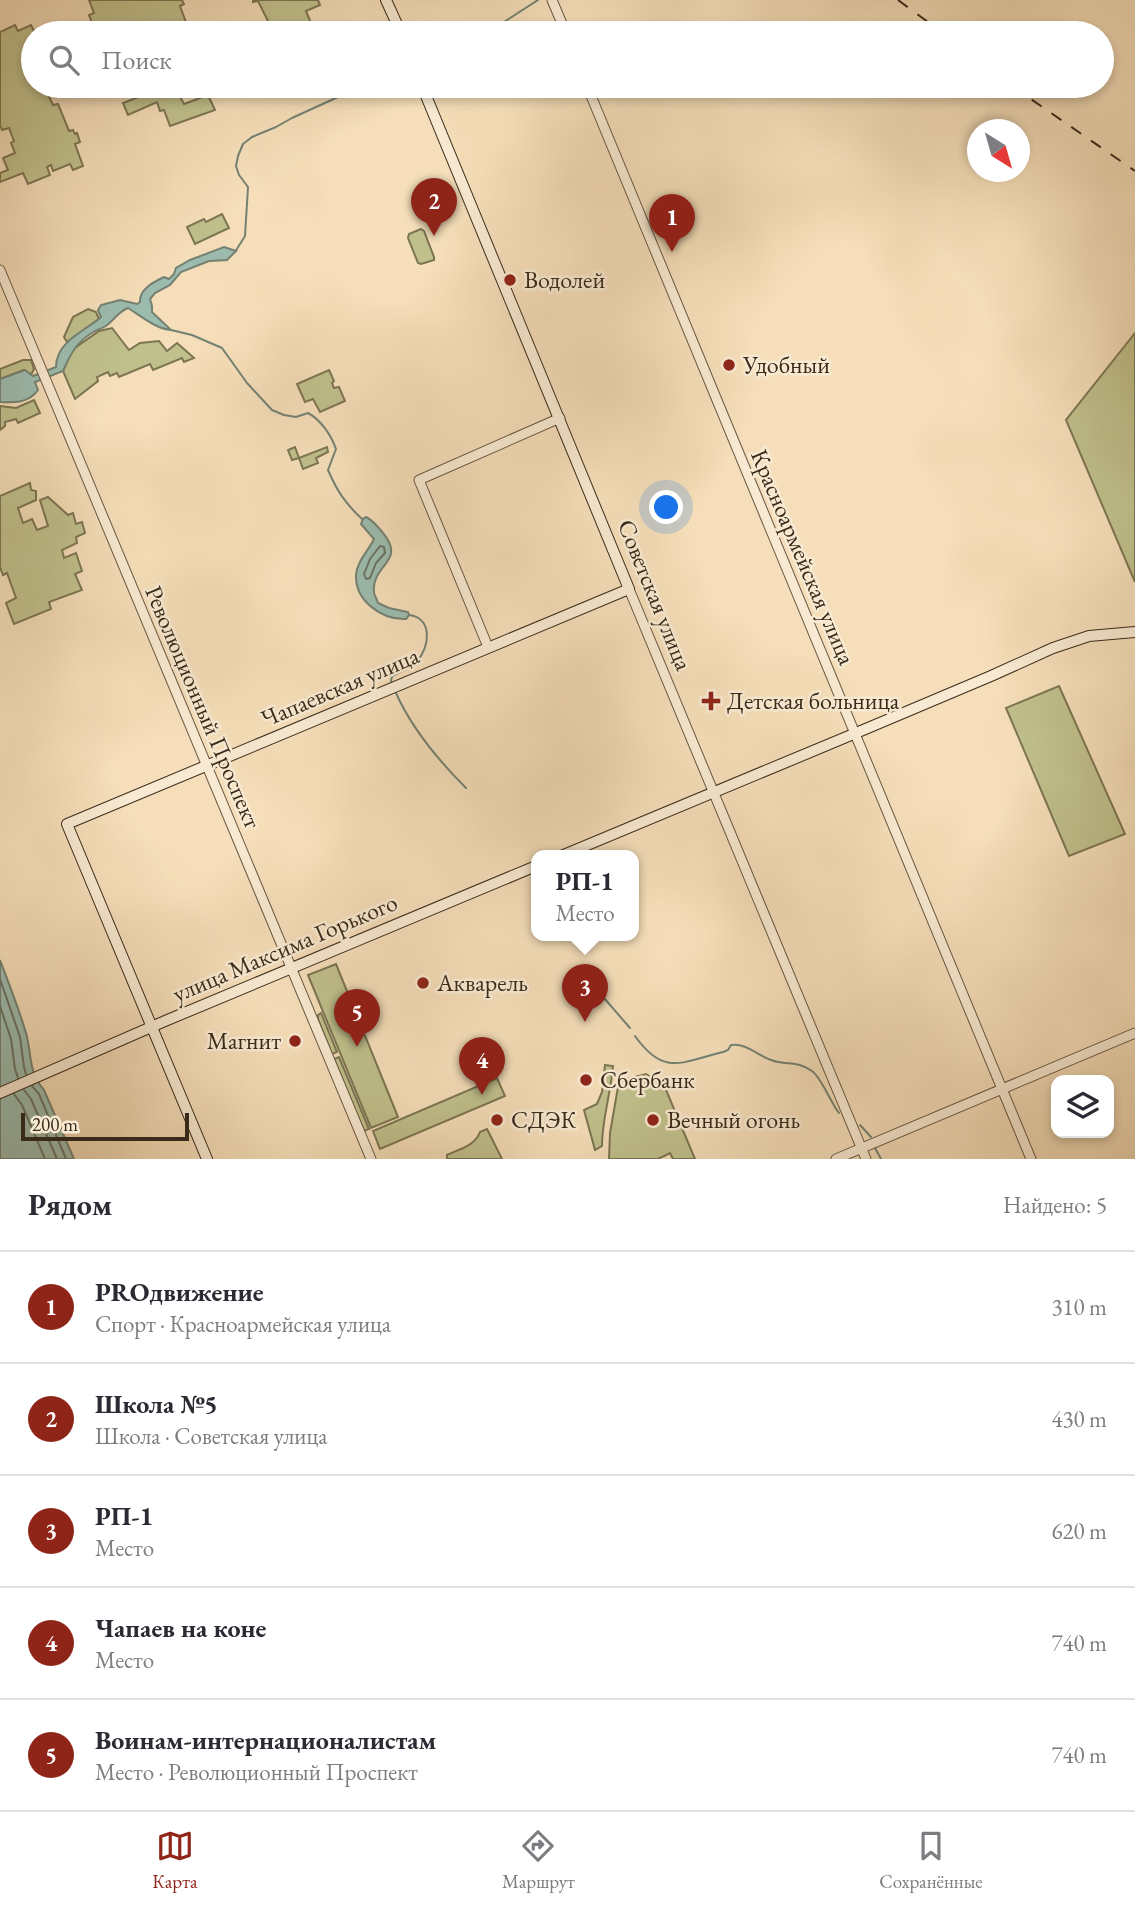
<!DOCTYPE html>
<html lang="ru">
<head>
<meta charset="utf-8">
<style>
  body { margin:0; font-family:"EB Garamond",serif; background:#f7f7f7; color:#2b2b33 }
  .controls { position:absolute; right:21px; bottom:21px; display:grid; overflow:hidden; border-radius:14px; box-shadow:0 4px 10px #0003 }
  .controls button { width:63px; height:63px; display:grid; place-items:center; padding:0; border:0; border-bottom:2px solid #e1e1e2; background:#fff; color:#2b2b33; font:35px sans-serif }
  .compass { position:absolute; left:967px; top:119px; width:63px; height:63px; border-radius:50%; background:#fff; box-shadow:0 4px 10px #0003; rotate:143deg }
  .scale { position:absolute; left:21px; bottom:18px; width:168px; box-sizing:border-box; padding-left:7px; border:4px solid #392a1a; border-top:0; font-size:19px; line-height:24px; white-space:nowrap; color:#392a1a; -webkit-text-stroke:5px #f8ead2; paint-order:stroke }
  .you { position:absolute; left:667px; top:508px; width:24px; height:24px; margin:-18px; border:5px solid #fff; border-radius:50%; background:#1a73e8; box-shadow:0 0 0 10px #1a73e833 }
  .badge { display:grid; place-items:center; width:46px; height:46px; border-radius:50%; background:#8f2418; color:#fff; font-size:23px; font-weight:700 }
  .pin { position:absolute; translate:-50% -58px; filter:drop-shadow(0 2px 4px #0008) }
  .pin::after { content:''; position:absolute; top:37px; width:24px; height:21px; background:inherit; clip-path:polygon(0 0,100% 0,50% 100%) }
  .popup { position:absolute; left:531px; top:850px; width:108px; height:91px; box-sizing:border-box; display:grid; place-content:center; border-radius:14px; background:#fff; filter:drop-shadow(0 2px 5px #0005); font-size:23px; white-space:nowrap; color:#7c7c81 }
  .popup b { font-size:26px; color:#2b2b33 }
  .popup::after { content:''; position:absolute; left:50%; top:100%; margin-left:-14px; border:14px solid transparent; border-top-color:#fff }
  .list { margin:0; padding:0; list-style:none }
  h2 { display:flex; justify-content:space-between; align-items:center; height:91px; margin:0; padding:0 28px; font-size:30px }
  h2 small { font-size:23px; font-weight:400; color:#7c7c81 }
  .list li { display:grid; grid-template-columns:46px 1fr auto; gap:21px; align-items:center; box-sizing:border-box; height:112px; padding:0 28px; border-top:2px solid #e1e1e2 }
  .list b { display:block; font-size:26px; white-space:nowrap }
  .list p { margin:0; font-size:23px; white-space:nowrap; color:#7c7c81 }
  .list em { font-size:23px; font-style:normal; color:#7c7c81 }
  .icon { flex:none; width:38px; height:38px; fill:none; stroke:currentColor; stroke-width:2; stroke-linecap:round; stroke-linejoin:round }
  .map { position:relative; flex:none; width:1135px; height:1159px; overflow:hidden }
  .search { position:absolute; background:#fff; box-shadow:0 4px 10px #0003; left:21px; right:21px; top:21px; height:77px; display:flex; align-items:center; gap:18px; box-sizing:border-box; padding:0 24px; border-radius:38px; color:#7c7c81; font-size:26px }
  .sheet { height:651px; background:#fff }
  nav { display:flex; justify-content:space-around; align-items:center; box-sizing:border-box; height:98px; border-top:2px solid #e1e1e2; background:#fff; font-size:19px; color:#7c7c81 }
  nav a { display:grid; justify-items:center; gap:4px }
  nav .on { color:#8f2418 }
  .map>svg:first-child { display:block }
  .green { fill:#c0c08c; stroke:#7c7553; stroke-width:2 }
  .water { fill:#9cbcaf; stroke:#748273; stroke-width:2 }
  .lines { fill:none; stroke-linecap:round; stroke-linejoin:round }
  .shore { stroke:#6a7364; stroke-width:2 }
  .stream { stroke:#748273; stroke-width:2 }
  .tertiary-casing { stroke:#685742; stroke-width:11 }
  .secondary-casing { stroke:#392a1a; stroke-width:12 }
  .tertiary { stroke:#f8ead2; stroke-width:9 }
  .secondary { stroke:#f8ead2; stroke-width:10 }
  .rail { stroke:#392a1a; stroke-width:2; stroke-dasharray:12 12; stroke-linecap:butt }
  .poi-dot { fill:#8f2418; stroke:#f8ead2; stroke-width:2.5 }
  .labels { text-anchor:middle; stroke-width:5; stroke-linejoin:round; paint-order:stroke }
  .poi-label { font-size:24px; fill:#392a1a; stroke:#f8ead2; text-anchor:start }
  .street-label { font-size:24px; fill:#392a1a; stroke:#f8ead2 }
</style>
</head>
<body>
<div class="map">
<svg width="1135" height="1159" viewBox="0 0 1135 1159">
  <rect width="100%" height="100%" fill="#f5deb9"/>
  <filter id="stains"><feTurbulence type="fractalNoise" baseFrequency=".00286" numOctaves="4"/><feColorMatrix values="0 0 0 0 .2 0 0 0 0 .09 0 0 0 0 .02 0 0 0 .5 -.17"/></filter>
  <radialGradient id="worn" r=".72"><stop offset=".6" stop-color="#630" stop-opacity="0"/><stop offset="1" stop-color="#630" stop-opacity=".3"/></radialGradient>
  <g class="green">
    <path d="M89,0H182L184,4L180,6L187,25H191L194,33H96L89,15L94,13Z"/>
    <path d="M253,0H318L320,5L306,11L311,23L285,33H262L260,30L270,25L258,1L253,2Z"/>
    <path d="M15,25L18,31L31,25L35,33H33V40L30,42L33,49V86H44L53,105L58,104L69,131L73,130L75,134L77,133L80,142L75,144L83,166L73,170L70,164L53,171L51,165L47,167L50,175L28,184L23,173L0,182V173L8,170L3,158L15,153L11,143L14,141L9,128L2,130L0,125V32Z"/>
    <path d="M152,86H174L184,104L208,95L215,110L170,126L164,110L160,111L157,102L128,115L123,103L154,91Z"/>
    <path d="M222,214L229,228L195,244L187,227L204,219L206,222Z"/>
    <path d="M421,229L424,231L434,257V260L421,264L418,263L408,238L409,234Z"/>
    <path d="M88,309L96,312L99,319L67,342L64,337L73,317Z"/>
    <path d="M112,328L129,350L140,343L159,341L167,351L177,343L194,358L184,362L182,358L153,370L150,364L119,377L117,373L110,376L108,372L97,377L98,381L75,399L63,371L72,350L99,331Z"/>
    <path d="M1135,333V582L1066,420Z"/>
    <path d="M23,360H31L34,369L32,373L29,374L24,370L0,379V369Z"/>
    <path d="M329,370L334,381L332,383L334,388L339,387L345,401L320,412L313,399L305,402L297,384Z"/>
    <path d="M34,400L40,413L18,423L16,419L5,422V426L0,430V406L16,408Z"/>
    <path d="M295,447L299,458L327,447L328,452L316,458L318,463L303,469L299,458L292,460L288,450Z"/>
    <path d="M30,483L31,490L36,491V500L18,508L23,523L32,519L37,530L48,526L40,500L48,497L68,515L73,513L76,524L82,522L85,533L76,537L77,543L62,550L64,558L76,553L82,571L75,574L82,590L49,602L51,609L14,624L6,603L16,598L7,573L3,575L0,567V496Z"/>
    <path d="M1059,686L1125,834L1069,856L1006,708Z"/>
    <path d="M336,964L398,1117L371,1128L308,975Z"/>
    <path d="M321,1013L337,1052L332,1054L318,1019V1015Z"/>
    <path d="M339,1057L369,1129L364,1131L334,1059Z"/>
    <path d="M605,1065L613,1066C611,1093 602,1119 602,1146L595,1150L584,1110L597,1104L602,1092Z"/>
    <path d="M646,1074L664,1085L695,1159H673L670,1153L658,1159H609L610,1133L619,1081Z"/>
    <path d="M497,1078L505,1096L380,1149L373,1131Z"/>
    <path d="M487,1129L502,1159H447V1155C459,1149 475,1146 480,1132Z"/>
  </g>
  <g class="water">
    <path d="M224,247L236,251L227,260L209,261L181,272L170,285L155,293L150,299L152,306V312L171,330C156,329 141,316 128,308C118,312 115,319 106,326C103,328 99,329 95,331C77,341 71,353 63,371L35,382L38,390C29,403 14,403 0,402V379L25,370L33,376L56,367C56,343 82,332 99,319L101,317L98,310L101,305L120,300L137,304L140,302C139,289 154,282 164,277L169,279L174,274L176,268L190,260Z"/>
    <path d="M366,517C374,521 377,526 383,533C407,562 371,564 374,593C375,596 377,600 378,603L389,608L408,612L409,615L406,619C382,620 355,601 356,575C357,561 369,550 374,539L361,524L363,519Z"/>
    <path d="M0,960C9,984 19,1009 26,1033C32,1055 28,1072 44,1090L74,1159H0Z"/>
  </g>
  <g class="lines">
    <g class="shore">
      <path d="M380,546L384,547L385,553L376,563L370,578L366,579L364,574L370,559Z"/>
      <path d="M0,979L20,1037L24,1067L26,1074"/>
      <path d="M0,1006L11,1039L15,1069L18,1078"/>
      <path d="M32,1086L39,1094L66,1159"/>
      <path d="M24,1090L31,1099L57,1159"/>
      <path d="M14,1094L22,1105L45,1159"/>
    </g>
    <g class="stream">
      <path d="M492,33L504,22L538,0"/>
      <path d="M235,252L245,236L248,187L239,175L236,166L238,156L243,144L252,137L276,127L292,118L338,97L356,93L391,90L408,86"/>
      <path d="M171,330L192,335L222,348L247,383L272,410L284,415L296,417L308,413C321,420 331,435 336,449L328,470C337,491 345,503 362,519"/>
      <path d="M391,681L392,676C400,672 411,668 417,661C430,647 433,618 409,615"/>
      <path d="M396,693C412,729 438,760 466,788"/>
      <path d="M583,978L604,998L630,1028"/>
      <path d="M635,1036C664,1077 682,1062 723,1052L728,1050L731,1045C746,1043 757,1055 771,1060C786,1066 797,1060 812,1071C821,1077 831,1103 839,1113"/>
      <path d="M860,1125L871,1137"/>
      <path d="M875,1148L881,1159"/>
    </g>
    <g class="tertiary-casing">
      <g id="tertiary">
        <path d="M552,0L566,33"/>
        <path d="M587,86L1031,1159"/>
        <path d="M0,270L371,1159"/>
        <path d="M629,589L866,1159"/>
        <path d="M488,647L419,480L560,418"/>
        <path d="M836,1159L1135,1033"/>
      </g>
    </g>
    <g class="secondary-casing">
      <g id="secondary">
        <path d="M386,0L401,33"/>
        <path d="M561,856L856,733L991,676L1053,648L1089,636L1135,632"/>
        <path d="M0,1093L165,1021L536,866"/>
        <path d="M207,1159L67,824L629,589L422,86"/>
      </g>
    </g>
    <use href="#tertiary" class="tertiary"/>
    <use href="#secondary" class="secondary"/>
    <g class="rail">
      <path d="M898,0L943,33"/>
      <path d="M1012,86L1135,171"/>
    </g>
  </g>
  <g class="poi-dot">
    <circle cx="510" cy="280" r="7"/>
    <circle cx="729" cy="365" r="7"/>
    <path d="M707.5 690.5h7v7h7v7h-7v7h-7v-7h-7v-7h7z"/>
    <circle cx="423" cy="983" r="7"/>
    <circle cx="295" cy="1041" r="7"/>
    <circle cx="586" cy="1080" r="7"/>
    <circle cx="497" cy="1120" r="7"/>
    <circle cx="653" cy="1120" r="7"/>
  </g>
  <g class="labels">
    <g class="poi-label">
      <text x="524" y="288">Водолей</text>
      <text x="743" y="373">Удобный</text>
      <text x="727" y="709">Детская больница</text>
      <text x="437" y="991">Акварель</text>
      <text x="281" y="1049" text-anchor="end">Магнит</text>
      <text x="600" y="1088">Сбербанк</text>
      <text x="511" y="1128">СДЭК</text>
      <text x="667" y="1128">Вечный огонь</text>
    </g>
    <g class="street-label">
      <text transform="translate(803 557) rotate(67)" y="8">Красноармейская улица</text>
      <text transform="translate(655 595) rotate(68)" y="8">Советская улица</text>
      <text transform="translate(340 687) rotate(-23)" y="8">Чапаевская улица</text>
      <text transform="translate(203 707) rotate(67)" y="8">Революционный Проспект</text>
      <text transform="translate(285 948) rotate(-23)" y="8">улица Максима Горького</text>
    </g>
  </g>
  <rect width="100%" height="100%" filter="url(#stains)"/>
  <rect width="100%" height="100%" fill="url(#worn)"/>
</svg>
<div class="controls">
<button><svg class="icon" aria-label="layers" viewBox="0 0 24 24"><path d="M12 4l9 5-9 5-9-5zM3 14l9 5 9-5"/></svg></button>
</div>
<svg class="compass" viewBox="-18 -18 36 36"><path d="M0-13l5 13h-10z" fill="#e53935"/><path d="M0 13l5-13h-10z" fill="#7c7c81"/></svg>
<div class="scale">200 m</div>
<div class="you"></div>
<div class="pin badge" style="left:672px;top:252px">1</div>
<div class="pin badge" style="left:434px;top:236px">2</div>
<div class="pin badge" style="left:585px;top:1022px">3</div>
<div class="popup"><b>РП-1</b>Место</div>
<div class="pin badge" style="left:482px;top:1095px">4</div>
<div class="pin badge" style="left:357px;top:1047px">5</div>
<div class="search"><svg class="icon" aria-label="search" viewBox="0 0 24 24"><circle cx="10" cy="10" r="6"/><path d="M15 15l6 6"/></svg>Поиск</div>
</div>
<section class="sheet">
<h2>Рядом<small>Найдено: 5</small></h2>
<ul class="list">
<li><span class="badge">1</span><div><b>PROдвижение</b><p>Спорт · Красноармейская улица</p></div><em>310 m</em></li>
<li><span class="badge">2</span><div><b>Школа №5</b><p>Школа · Советская улица</p></div><em>430 m</em></li>
<li><span class="badge">3</span><div><b>РП-1</b><p>Место</p></div><em>620 m</em></li>
<li><span class="badge">4</span><div><b>Чапаев на коне</b><p>Место</p></div><em>740 m</em></li>
<li><span class="badge">5</span><div><b>Воинам-интернационалистам</b><p>Место · Революционный Проспект</p></div><em>740 m</em></li>
</ul>
</section>
<nav>
<a class="on"><svg class="icon" aria-label="map" viewBox="0 0 24 24"><path d="M3 6l6-2 6 2 6-2v14l-6 2-6-2-6 2zM9 4v14M15 6v14"/></svg>Карта</a>
<a><svg class="icon" aria-label="directions" viewBox="0 0 24 24"><path d="M12 3l9 9-9 9-9-9zM9 14v-3h6M13 9l2 2-2 2"/></svg>Маршрут</a>
<a><svg class="icon" aria-label="saved" viewBox="0 0 24 24"><path d="M7 4h10v16l-5-4-5 4z"/></svg>Сохранённые</a>
</nav>
</body>
</html>
